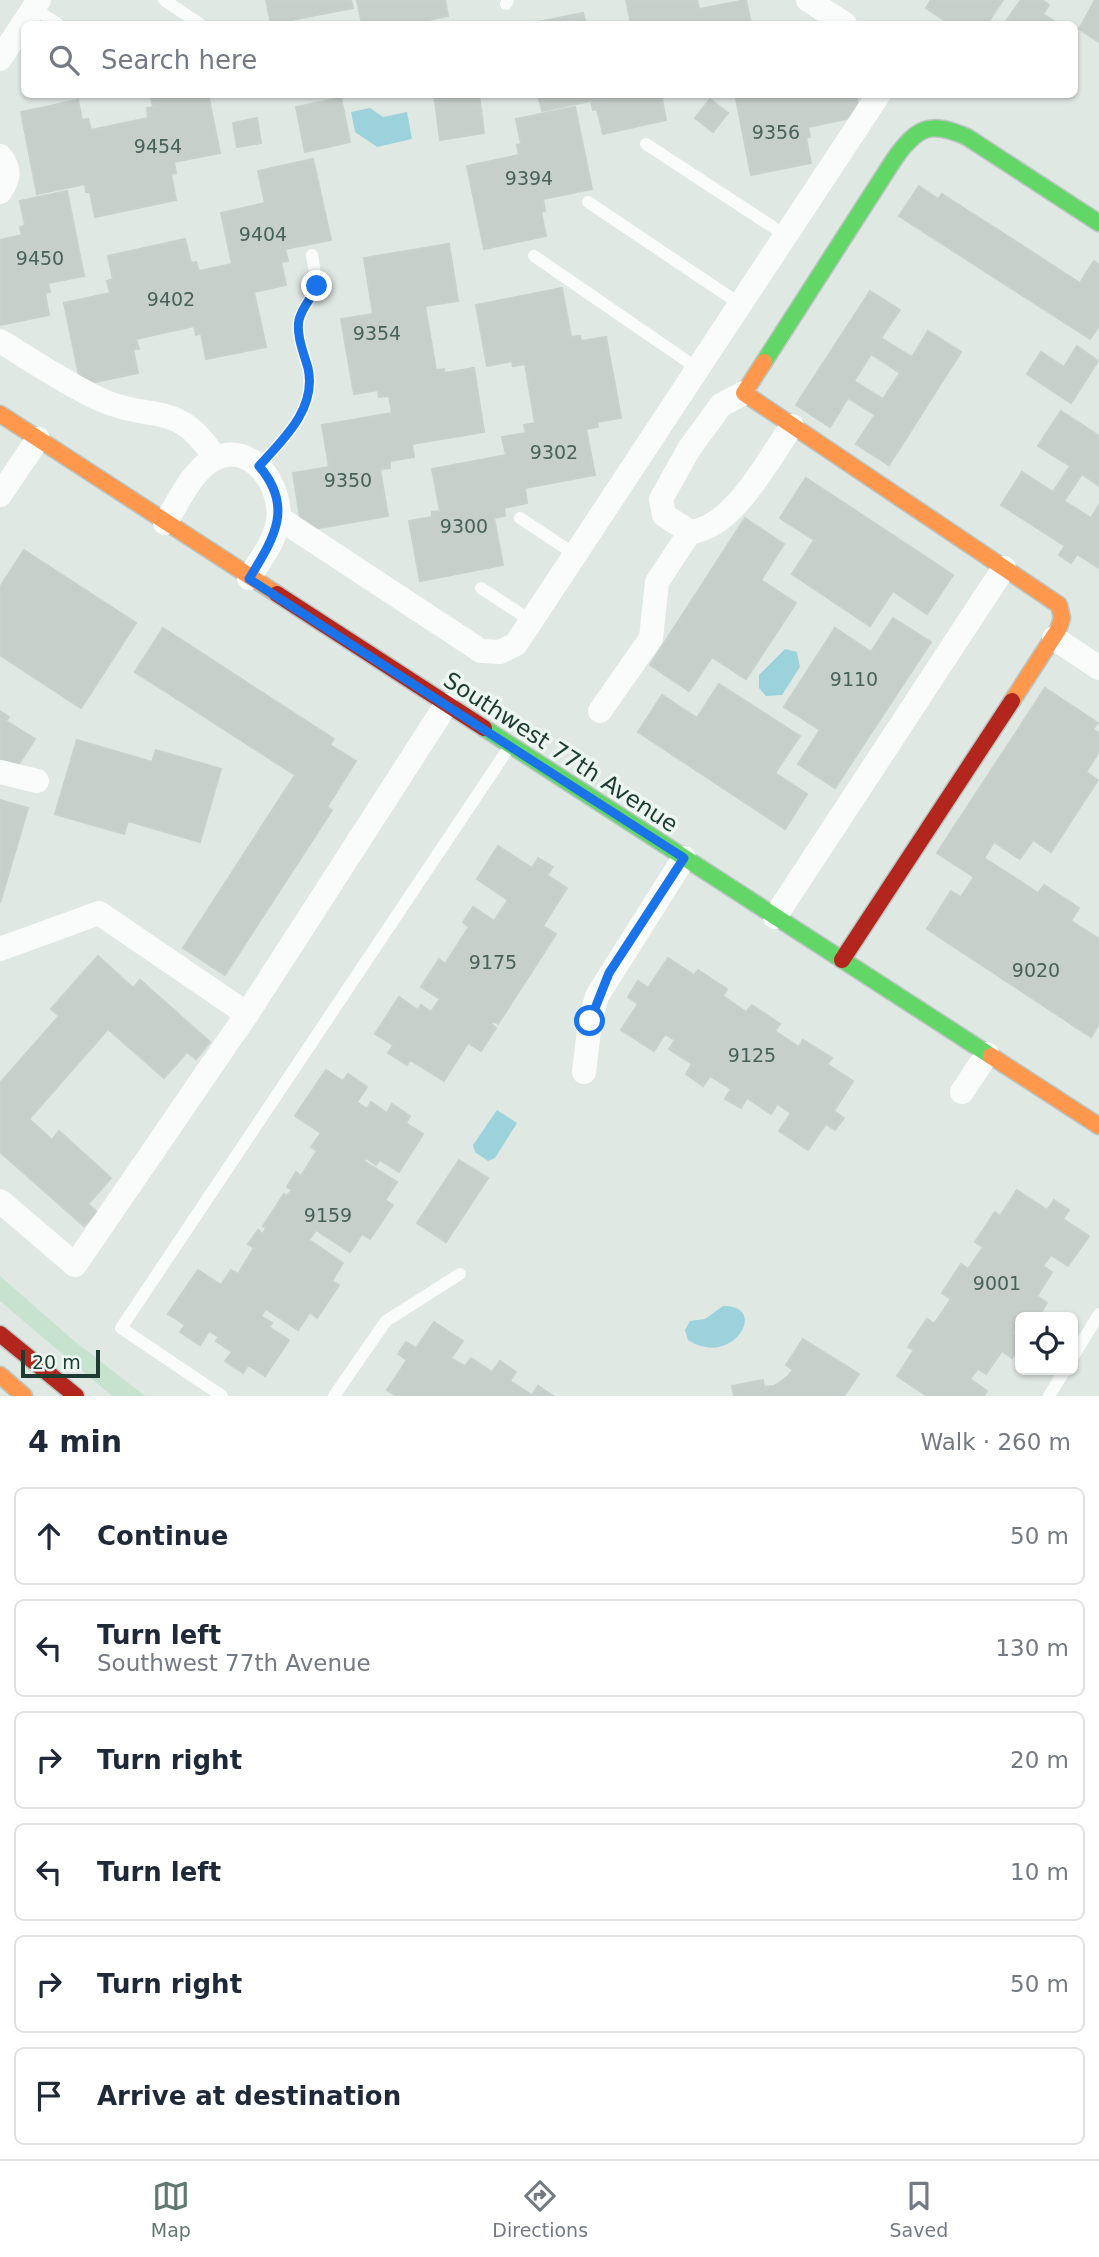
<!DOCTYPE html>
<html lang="en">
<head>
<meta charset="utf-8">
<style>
  body { margin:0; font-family:"DejaVu Sans",sans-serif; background:#f6f6f7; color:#1f2937 }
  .controls { position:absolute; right:21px; bottom:21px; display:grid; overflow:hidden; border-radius:10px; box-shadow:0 2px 5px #0004 }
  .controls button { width:63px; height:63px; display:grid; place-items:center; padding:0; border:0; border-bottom:2px solid #e0e1e3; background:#fff; color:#1f2937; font:35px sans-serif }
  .scale { position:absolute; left:21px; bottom:18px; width:79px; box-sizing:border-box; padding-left:7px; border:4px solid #1d3b33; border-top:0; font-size:19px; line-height:24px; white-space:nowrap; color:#1d3b33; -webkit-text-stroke:5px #edf7f2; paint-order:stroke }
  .stop { position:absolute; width:21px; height:21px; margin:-16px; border:5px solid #1a73e8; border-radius:50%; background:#fff }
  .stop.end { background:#1a73e8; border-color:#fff; box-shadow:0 2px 7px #0008 }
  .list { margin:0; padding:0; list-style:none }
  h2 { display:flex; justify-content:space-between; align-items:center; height:91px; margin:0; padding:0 28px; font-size:30px }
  h2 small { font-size:23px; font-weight:400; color:#747a83 }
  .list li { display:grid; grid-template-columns:46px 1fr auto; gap:21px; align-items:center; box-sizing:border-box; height:98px; margin:0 14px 14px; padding:0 14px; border:2px solid #e0e1e3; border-radius:10px }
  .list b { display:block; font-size:26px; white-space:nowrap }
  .list p { margin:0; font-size:23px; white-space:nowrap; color:#747a83 }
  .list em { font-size:23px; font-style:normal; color:#747a83 }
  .icon { flex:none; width:38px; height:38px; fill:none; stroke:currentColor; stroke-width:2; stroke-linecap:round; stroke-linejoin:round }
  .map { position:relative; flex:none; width:1099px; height:1396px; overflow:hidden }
  .search { position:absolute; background:#fff; box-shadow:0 2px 5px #0004; left:21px; right:21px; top:21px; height:77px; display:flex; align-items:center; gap:18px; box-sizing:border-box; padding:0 24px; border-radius:10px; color:#747a83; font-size:26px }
  .sheet { height:763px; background:#fff }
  nav { display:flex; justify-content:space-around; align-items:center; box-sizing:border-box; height:98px; border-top:2px solid #e0e1e3; background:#fff; font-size:19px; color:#747a83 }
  nav a { display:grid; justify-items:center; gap:4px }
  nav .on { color:#617871 }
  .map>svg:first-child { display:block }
  .green { fill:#c7e3cf }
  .water { fill:#9bd2db }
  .building { fill:#c7cfcb; stroke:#c8d1cd; stroke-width:2; fill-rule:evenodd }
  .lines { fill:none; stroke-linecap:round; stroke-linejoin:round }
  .fast-casing { stroke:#b9c5c0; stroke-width:19 }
  .slow-casing { stroke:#b9c5c0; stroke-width:19 }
  .jam-casing { stroke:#b9c5c0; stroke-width:19 }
  .lane { stroke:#fafcfb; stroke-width:12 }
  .street { stroke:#fafcfb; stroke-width:24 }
  .fast { stroke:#63d668; stroke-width:16 }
  .slow { stroke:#ff974d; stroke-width:16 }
  .jam { stroke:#b3261e; stroke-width:16 }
  .route { stroke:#1a73e8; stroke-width:9 }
  .labels { text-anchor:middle; stroke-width:7; stroke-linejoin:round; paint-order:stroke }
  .number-label { font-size:19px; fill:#48615a }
  .street-label { font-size:23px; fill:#1d3b33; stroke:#edf7f2 }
</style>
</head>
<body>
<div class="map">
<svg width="1099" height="1396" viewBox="0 0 1099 1396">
  <rect width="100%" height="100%" fill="#e0e8e4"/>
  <path class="green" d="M0,1276L73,1340L145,1396H112L0,1301Z"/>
  <g class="water">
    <path d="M370,108L383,117L407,112L412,139L377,147L355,132L351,112Z"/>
    <path d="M785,649L797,652L800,667L782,695L766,696L759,688V675Z"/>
    <path d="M497,1110L517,1123L495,1158L488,1161L475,1152L473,1145Z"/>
    <path d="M723,1306C770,1305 733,1369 688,1340L685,1330L690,1321L705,1319Z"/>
  </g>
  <g class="building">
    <path d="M266,0H351L353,8L271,24Z"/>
    <path d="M357,0H445L448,16L424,21L425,24H362Z"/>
    <path d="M626,0H697L699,9L746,0L751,24H631Z"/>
    <path d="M931,0H1003L987,24H950L926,8Z"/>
    <path d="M1021,0H1042L1049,5L1043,14L1058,24H1004Z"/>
    <path d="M1095,0H1099V42L1079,29Z"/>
    <path d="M583,13L586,24H528Z"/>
    <path d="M150,94H208L220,153L174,162L176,173L171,174L176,200L95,217L90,192H86L85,184L37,194L21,112L78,100L82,120L88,119L91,130L148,118L147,108L153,107Z"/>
    <path d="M434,94H479L484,133L440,140Z"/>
    <path d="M538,94H661L666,120L603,134L597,109L593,110L591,101L542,111Z"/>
    <path d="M735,94H856L860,116L808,127L810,137L806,138L811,163L751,175Z"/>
    <path d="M341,98L350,142L305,152L296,107Z"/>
    <path d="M710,99L728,113L713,132L695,118Z"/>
    <path d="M575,107L592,189L543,199L545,211L541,212L546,236L484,249L467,166L519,155L517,145L521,144L516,119Z"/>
    <path d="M257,118L261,143L237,147L233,123Z"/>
    <path d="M313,159L331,240L285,249L288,261L281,262L286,285L254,292L266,347L206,359L201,333L196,335L194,326L136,339L139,349H133L138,373L81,385L64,303L110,293L107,281L113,279L108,256L185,239L191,263L196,262L199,271L232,264L221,213L265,203L258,171Z"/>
    <path d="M919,186L938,199L942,194L1080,283L1094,261L1099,265V326L1090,339L899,216Z"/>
    <path d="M67,191L84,276L48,283L50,292L45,293L49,315L0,325V240L22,235L20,227L25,225L20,201Z"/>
    <path d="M449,244L458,301L425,306L436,370L444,369L445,373L474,368L484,432L412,444L414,457L390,461V468L380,469L388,516L302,531L293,473L329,467L322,425L392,413L389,396L379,397L378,390L354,394L341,319L373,314L364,258Z"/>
    <path d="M562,288L571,337L580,336L581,341L606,337L621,418L597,422L598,427L586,429L595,475L525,488L527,503L504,508L505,516L494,518L503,565L420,581L409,521L432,517V512L440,511L432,469L506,455L502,437L526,433L524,425L535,423L525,364L513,366L512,361L487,366L476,305Z"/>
    <path d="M870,291L900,310L881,338L912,357L928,331L961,352L889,465L856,444L875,415L848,398L830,427L796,405ZM871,354L900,373L883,399L854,381Z"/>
    <path d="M1077,346L1098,361L1071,403L1027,374L1041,352L1064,367Z"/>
    <path d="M1061,411L1099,436V486L1082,474L1064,501L1091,518L1099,505V568L1077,554L1071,563L1059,555L1065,546L1001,505L1022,472L1053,492L1070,466L1038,446Z"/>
    <path d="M806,478L953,575L927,614L893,591L870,626L792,574L814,540L780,518Z"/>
    <path d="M745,518L784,544L761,580L796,603L746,679L712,657L689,691L650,665Z"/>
    <path d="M24,550L136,623L81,708L0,655V587Z"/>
    <path d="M893,618L931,642L835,788L798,764L820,730L784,707L835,628L871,652Z"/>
    <path d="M163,628L334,739L330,745L356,761L327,807L332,810L225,975L183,948L295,775L135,672Z"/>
    <path d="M719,684L800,736L775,773L807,794L785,829L638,732L662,695L697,718Z"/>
    <path d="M1045,688L1098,723L1093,729L1099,733V752L1086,772L1098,780L1051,852L1033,840L1020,859L994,842L984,858L1038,893L1044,885L1079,908L1071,921L1099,939V1024L1091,1037L927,929L951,891L961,897L974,877L937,853Z"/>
    <path d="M0,711L9,717L6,721L35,739L6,784L0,780Z"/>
    <path d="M77,740L152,762L156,750L221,769L200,842L128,821L124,834L55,814Z"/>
    <path d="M0,800L28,808L0,903Z"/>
    <path d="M498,846L532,868L538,858L553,867L547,875L567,888L543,926L556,934L498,1024L493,1021L491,1024L496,1028L481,1051L468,1043L444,1081L410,1060L407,1065L388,1053L393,1045L375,1034L399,997L418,1010L421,1005L431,1012L440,999L421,987L439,959L445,964L469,927L463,922L473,907L494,921L508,900L477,879Z"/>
    <path d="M98,956L133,988L140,980L210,1042L196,1059L187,1052L164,1078L108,1029L29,1119L52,1140L59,1131L111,1178L88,1204L97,1212L84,1226L0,1152V1083L59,1016L51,1009Z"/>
    <path d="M668,958L694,975L698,970L727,989L723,996L746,1012L752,1005L780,1024L775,1031L799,1047L803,1040L832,1058L827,1064L853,1081L834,1111L844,1118L835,1130L826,1124L808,1150L779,1131L791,1113L777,1104L771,1114L747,1098L741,1108L725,1099L731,1089L710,1076L703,1086L686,1074L692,1064L669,1049L675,1040L665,1034L654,1051L621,1030L638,1004L628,997L638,981L648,988Z"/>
    <path d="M326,1070L343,1081L348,1074L367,1087L357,1102L367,1109L371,1102L387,1113L392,1104L410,1116L406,1123L423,1134L399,1172L380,1160L376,1165L366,1158L364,1161L397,1182L385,1200L393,1205L370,1239L362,1234L350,1252L316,1230L309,1240L343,1263L332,1281L339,1285L317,1318L310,1312L298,1330L266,1309L261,1316L272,1323L269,1327L289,1340L265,1376L248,1365L243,1373L225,1361L232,1352L216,1341L219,1337L209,1331L200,1345L180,1332L185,1325L168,1314L198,1270L221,1285L231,1270L238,1274L254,1248L248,1244L258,1230L263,1234L266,1228L263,1226L284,1194L287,1196L292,1190L287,1187L296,1172L301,1176L317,1151L311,1147L321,1133L295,1116Z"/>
    <path d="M459,1160L488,1178L446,1242L417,1223Z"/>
    <path d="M1017,1190L1047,1210L1054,1200L1069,1210L1063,1219L1089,1236L1068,1266L1051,1255L1043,1266L1052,1272L1037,1296L1047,1303L1038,1317L1026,1314L1020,1317L1013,1334L1020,1338V1345L1012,1358L1002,1351L986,1374L978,1369L970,1379L987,1391L984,1396H927L897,1376L914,1350L908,1347L927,1319L934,1324L951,1299L942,1293L961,1264L968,1269L983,1247L975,1242L995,1212L1000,1216Z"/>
    <path d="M434,1322L463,1341L451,1358L465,1366L471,1358L492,1372L500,1361L516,1372L510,1381L532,1395L538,1386L553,1396H396L387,1390L407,1360L398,1354L406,1342L416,1348Z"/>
    <path d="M803,1339L859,1374L844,1396H734L732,1386L763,1380L764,1387L774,1386L787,1377L793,1370L786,1365Z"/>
  </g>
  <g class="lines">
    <g class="fast-casing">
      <g id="fast">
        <path d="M764,362L895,158C918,126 931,121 967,137L1099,223"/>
        <path d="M484,728L991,1056"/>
      </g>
    </g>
    <g class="slow-casing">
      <g id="slow">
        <path d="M764,362L744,393L1059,605L1062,618L1058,630L1012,701"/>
        <path d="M0,414L277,594"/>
        <path d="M991,1056L1099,1126"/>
        <path d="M0,1375L24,1396"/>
      </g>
    </g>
    <g class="jam-casing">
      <g id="jam">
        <path d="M277,594L484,728"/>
        <path d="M842,960L1012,701"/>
        <path d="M0,1334L76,1396"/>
      </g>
    </g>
    <g class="lane">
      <path d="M164,0L200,24"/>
      <path d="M506,4L508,0"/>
      <path d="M33,8L58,24"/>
      <path d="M646,144L785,235"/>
      <path d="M588,202L740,304"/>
      <path d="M534,256L697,368"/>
      <path d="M259,466C284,439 317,408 308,368C304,353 296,335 299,320C302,307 312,298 317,286L312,255"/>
      <path d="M520,518L576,555"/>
      <path d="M481,588L533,622"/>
      <path d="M1073,1357L1099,1314"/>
      <path d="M222,1396L121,1328L510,746"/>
      <path d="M334,1396L386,1321L460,1274"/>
      <path d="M1049,1396L1065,1370"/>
    </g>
    <g class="street">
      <path d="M808,0L845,24"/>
      <path d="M0,59L39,0"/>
      <path d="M0,156C11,169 9,179 0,192"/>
      <path d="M0,341C33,361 65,383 99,399C152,423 178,399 215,458"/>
      <path d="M744,393L721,405L689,449L661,499L664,515L690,532C734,528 768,459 792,426"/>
      <path d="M0,495L38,439"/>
      <path d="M279,518L481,651L500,652L516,644L879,94"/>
      <path d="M165,523C178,503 192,470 214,459C252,440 283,487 278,521C275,542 260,560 249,578"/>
      <path d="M1054,638L1099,668"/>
      <path d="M600,711L651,638L657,582L690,532"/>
      <path d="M0,772L37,781"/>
      <path d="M775,917L1004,568"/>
      <path d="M0,949L99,913L247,1014"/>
      <path d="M584,1072L590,1021L597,996L684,858"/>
      <path d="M962,1092L987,1054"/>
      <path d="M0,1201L75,1265L247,1014L446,705"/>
    </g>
    <use href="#fast" class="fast"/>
    <use href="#slow" class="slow"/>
    <use href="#jam" class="jam"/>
  </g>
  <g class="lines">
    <path class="route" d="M317,286C312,298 302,307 299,320C296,335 304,354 308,368C317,408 284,439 259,466C295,508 273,539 249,579L684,858L609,973L590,1021"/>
  </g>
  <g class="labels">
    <g class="number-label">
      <text x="776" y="139">9356</text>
      <text x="158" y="153">9454</text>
      <text x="529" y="185">9394</text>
      <text x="263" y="241">9404</text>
      <text x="40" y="265">9450</text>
      <text x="171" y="306">9402</text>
      <text x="377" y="340">9354</text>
      <text x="554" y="459">9302</text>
      <text x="348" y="487">9350</text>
      <text x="464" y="533">9300</text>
      <text x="854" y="686">9110</text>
      <text x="493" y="969">9175</text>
      <text x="1036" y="977">9020</text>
      <text x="752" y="1062">9125</text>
      <text x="328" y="1222">9159</text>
      <text x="997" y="1290">9001</text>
    </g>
    <g class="street-label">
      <text transform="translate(561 752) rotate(33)" y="8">Southwest 77th Avenue</text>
    </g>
  </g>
</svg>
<div class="controls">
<button><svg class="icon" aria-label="locate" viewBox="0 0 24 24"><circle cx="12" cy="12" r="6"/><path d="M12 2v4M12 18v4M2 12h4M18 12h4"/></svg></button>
</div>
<div class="scale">20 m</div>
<div class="stop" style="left:590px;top:1021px"></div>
<div class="stop end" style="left:317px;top:286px"></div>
<div class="search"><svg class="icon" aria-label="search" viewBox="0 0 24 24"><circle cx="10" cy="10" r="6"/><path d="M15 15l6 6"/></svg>Search here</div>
</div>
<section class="sheet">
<h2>4 min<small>Walk · 260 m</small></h2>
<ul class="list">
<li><svg class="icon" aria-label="ahead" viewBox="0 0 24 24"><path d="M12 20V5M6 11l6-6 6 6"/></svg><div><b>Continue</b></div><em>50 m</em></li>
<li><svg class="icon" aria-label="left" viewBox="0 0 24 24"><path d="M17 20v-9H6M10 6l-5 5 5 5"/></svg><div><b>Turn left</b><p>Southwest 77th Avenue</p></div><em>130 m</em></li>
<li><svg class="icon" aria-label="right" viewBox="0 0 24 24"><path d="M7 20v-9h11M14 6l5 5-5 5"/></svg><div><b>Turn right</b></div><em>20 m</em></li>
<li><svg class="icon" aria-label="left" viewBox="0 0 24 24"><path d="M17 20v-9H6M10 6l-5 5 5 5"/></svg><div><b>Turn left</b></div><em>10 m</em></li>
<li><svg class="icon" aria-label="right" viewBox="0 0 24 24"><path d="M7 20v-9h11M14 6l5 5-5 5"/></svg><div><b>Turn right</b></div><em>50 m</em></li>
<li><svg class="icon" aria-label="arrive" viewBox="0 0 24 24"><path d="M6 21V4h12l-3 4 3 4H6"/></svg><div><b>Arrive at destination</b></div></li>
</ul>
</section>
<nav>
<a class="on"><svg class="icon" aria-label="map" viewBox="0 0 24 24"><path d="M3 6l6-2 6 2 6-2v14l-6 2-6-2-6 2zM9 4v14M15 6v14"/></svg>Map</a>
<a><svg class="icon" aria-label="directions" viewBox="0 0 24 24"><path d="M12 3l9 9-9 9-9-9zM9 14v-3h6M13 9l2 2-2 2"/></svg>Directions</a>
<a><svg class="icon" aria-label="saved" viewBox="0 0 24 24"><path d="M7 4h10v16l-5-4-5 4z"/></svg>Saved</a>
</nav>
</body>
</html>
